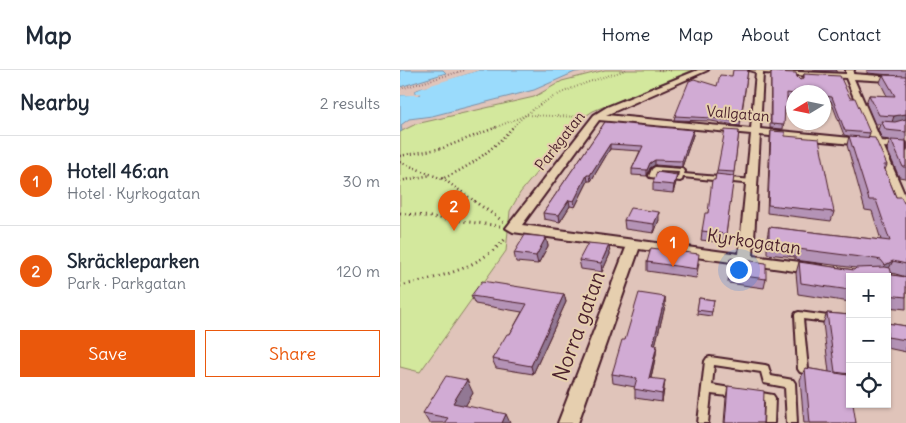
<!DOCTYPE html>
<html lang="en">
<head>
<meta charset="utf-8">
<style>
  body { margin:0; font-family:Delius,sans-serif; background:#f6f6f7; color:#1f2937 }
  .controls { position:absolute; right:15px; bottom:15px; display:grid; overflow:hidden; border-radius:0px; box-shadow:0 1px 4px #0004 }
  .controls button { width:45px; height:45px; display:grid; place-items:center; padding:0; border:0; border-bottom:1px solid #e0e1e3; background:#fff; color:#1f2937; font:25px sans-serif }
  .compass { position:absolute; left:386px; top:15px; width:45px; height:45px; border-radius:50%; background:#fff; box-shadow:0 1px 4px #0004; rotate:260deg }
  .you { position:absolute; left:338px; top:199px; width:18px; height:18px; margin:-12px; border:4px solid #fff; border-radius:50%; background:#1a73e8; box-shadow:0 0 0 8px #1a73e833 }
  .badge { display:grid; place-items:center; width:32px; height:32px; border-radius:50%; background:#ea580c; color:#fff; font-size:16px; font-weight:700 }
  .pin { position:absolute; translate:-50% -41px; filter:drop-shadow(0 1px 2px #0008) }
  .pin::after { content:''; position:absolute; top:26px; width:18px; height:15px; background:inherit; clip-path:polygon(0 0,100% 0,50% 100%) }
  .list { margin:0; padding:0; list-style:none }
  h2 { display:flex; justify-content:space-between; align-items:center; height:65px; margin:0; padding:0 20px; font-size:21px }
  h2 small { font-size:16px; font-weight:400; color:#747a83 }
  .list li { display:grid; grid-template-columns:32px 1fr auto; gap:15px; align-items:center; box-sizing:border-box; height:90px; padding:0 20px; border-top:1px solid #e0e1e3 }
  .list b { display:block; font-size:19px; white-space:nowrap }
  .list p { margin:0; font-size:16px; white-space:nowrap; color:#747a83 }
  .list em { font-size:16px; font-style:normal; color:#747a83 }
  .actions { display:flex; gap:10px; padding:15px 20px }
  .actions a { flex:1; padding:11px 0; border:1px solid #ea580c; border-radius:0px; text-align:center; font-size:18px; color:#ea580c }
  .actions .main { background:#ea580c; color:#fff }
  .icon { flex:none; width:28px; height:28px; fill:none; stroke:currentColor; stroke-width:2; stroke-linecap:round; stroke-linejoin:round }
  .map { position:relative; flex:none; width:506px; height:353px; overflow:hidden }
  header { display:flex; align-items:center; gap:30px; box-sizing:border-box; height:70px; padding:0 25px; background:#fff; border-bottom:1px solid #e0e1e3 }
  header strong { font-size:24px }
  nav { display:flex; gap:28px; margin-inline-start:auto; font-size:18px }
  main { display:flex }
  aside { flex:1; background:#fff }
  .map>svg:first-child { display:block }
  .green { fill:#d3e89d; stroke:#8e8464 }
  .water { fill:#9adbfc; stroke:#7a90a8 }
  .pier { fill:#e0c4ba }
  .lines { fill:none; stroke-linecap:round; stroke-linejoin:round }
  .lane-casing { stroke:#4a1f2b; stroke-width:4 }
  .street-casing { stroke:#4a1f2b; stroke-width:4 }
  .path-far2 { stroke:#4a1f2b; stroke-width:2; stroke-dasharray:0.5 2.5; stroke-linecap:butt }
  .path-far1 { stroke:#4a1f2b; stroke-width:2.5; stroke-dasharray:1 3; stroke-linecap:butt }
  .path { stroke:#4a1f2b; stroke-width:3; stroke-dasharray:1 4; stroke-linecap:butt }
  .lane { fill:#e6cfaf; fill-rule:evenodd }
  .street { fill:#e6cfaf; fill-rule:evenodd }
  .wall { fill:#b493b6; stroke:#4a1f2b }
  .shaded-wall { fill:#927894; stroke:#4a1f2b }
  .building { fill:#d1abd4; stroke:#4a1f2b }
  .labels { text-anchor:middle; stroke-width:4; stroke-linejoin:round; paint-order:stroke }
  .far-street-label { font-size:15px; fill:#4a1f2b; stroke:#e6cfaf }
  .street-label { font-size:18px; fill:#4a1f2b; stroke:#e6cfaf }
  .near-street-label { font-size:21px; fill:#4a1f2b; stroke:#e6cfaf }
</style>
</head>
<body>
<header>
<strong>Map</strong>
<nav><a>Home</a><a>Map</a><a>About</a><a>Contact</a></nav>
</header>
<main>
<aside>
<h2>Nearby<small>2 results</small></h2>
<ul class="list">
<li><span class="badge">1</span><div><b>Hotell 46:an</b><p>Hotel · Kyrkogatan</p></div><em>30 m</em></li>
<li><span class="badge">2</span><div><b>Skräckleparken</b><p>Park · Parkgatan</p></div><em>120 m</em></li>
</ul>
<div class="actions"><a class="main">Save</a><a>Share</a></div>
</aside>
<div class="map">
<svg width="506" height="353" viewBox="0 0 506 353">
  <rect width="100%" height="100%" fill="#e0c4ba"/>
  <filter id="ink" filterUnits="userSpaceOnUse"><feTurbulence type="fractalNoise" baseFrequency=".02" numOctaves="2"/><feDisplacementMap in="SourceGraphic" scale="10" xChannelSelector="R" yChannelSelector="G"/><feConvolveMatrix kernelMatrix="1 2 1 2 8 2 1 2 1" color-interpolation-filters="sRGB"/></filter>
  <g filter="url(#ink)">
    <path class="green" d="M205,0H293L193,41L178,51L120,123L110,141L106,181L20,302L0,297V62L16,54L134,27L162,11Z"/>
    <g class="water">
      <path d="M0,0H43L46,3L0,17Z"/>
      <path d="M80,0H189L175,2L134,20L32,46L9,49L1,55L2,61L0,62V25L21,24H16L14,21L33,13Z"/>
    </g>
    <path class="pier" d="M70,0H80L18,19L14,21L15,23H22L18,25H0V23L12,22L17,17L32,11Z"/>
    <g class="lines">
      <g class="lane-casing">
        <g id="lane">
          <path d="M255,97L282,99L285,101L284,104L353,110L356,112L353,114L283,107L282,110L280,111L250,107L249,106L252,99ZM257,101L279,102L278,107L255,105Z"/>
          <path d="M399,242L450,249V255L403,249L408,299L406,302L403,303L400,302L398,299L395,245L396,243Z"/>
          <path d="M310,287L365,295L368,296L371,306L393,310L395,313L397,353H387L385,317L364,313L361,302L314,295L312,315L336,319L339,320L341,323L339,326L336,327L311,324L308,353H298L305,291L307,288Z"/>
          <path d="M356,322L373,325L375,328L374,353H364L365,332L353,329L351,326L353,323Z"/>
        </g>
      </g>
      <g class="street-casing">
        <path id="street" d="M298,0H308L206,45L351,59L356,2L349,0L446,4V0H454L453,4L506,8V12L454,9L481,71L506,73V79L484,77L506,128V146L500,142L473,76L360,65L353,186L416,194L421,195L423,199L421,203L416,204L239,179L178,353H158L226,178L113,162L106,158L194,45L207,37ZM363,3L446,8L471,70L360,59ZM199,50L351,64L339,184L122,155Z"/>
      </g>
      <g class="path-far2">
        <path d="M258,0L273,1"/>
        <path d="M0,19L65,0"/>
        <path d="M94,58L126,45L184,47"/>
        <path d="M112,58C142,25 185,13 226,0"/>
      </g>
      <g class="path-far1">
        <path d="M0,86L43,78L97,57"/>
        <path d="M0,92L42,109C72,96 92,80 113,57"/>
        <path d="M42,108L76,132"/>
        <path d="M0,111L31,105"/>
      </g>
      <g class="path">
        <path d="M74,131L104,152"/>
        <path d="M0,143L100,156"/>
        <path d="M0,216C40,207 79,199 107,167"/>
      </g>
      <use href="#lane" class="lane"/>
      <use href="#street" class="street"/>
    </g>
    <g class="wall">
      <path d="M348,0L340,56L311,51L274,50L275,46L317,16L332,6Z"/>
      <path d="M394,0H437L436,2Z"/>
      <path d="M467,0H506V109L505,108L499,107L487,79L490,70L482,69L478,60L480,54H475L466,33L469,25L487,26L480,12L483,5H491L467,3Z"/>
      <path d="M371,2L397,7L400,10L403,8L404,4L450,28L470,63L468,68L487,95L485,100L496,127L506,134V207L492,203V205L506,207V239L487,237V207H450V232L398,224L396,203L399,192L454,200L456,198L395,190V187L367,184V168L369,157L481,170L472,141L465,140L447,75L449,66L444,65L431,31L424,30V22H394V28H387V41H385L383,59L370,58Z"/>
      <path d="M205,52L293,60V65L282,97L255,95L250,98L247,106L232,105V99L240,81L210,79L191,111H188L175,137L170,136L160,152L144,149L143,143Z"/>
      <path d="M339,61L325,173L301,170L302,161L308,143L317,101Z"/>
      <path d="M371,61L385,66L434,142L431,151L367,143L370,68Z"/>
      <path d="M277,105L276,112L273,123L253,121V113Z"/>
      <path d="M224,150H259L254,163L225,159Z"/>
      <path d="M146,167L148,176L138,194L116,192L114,183Z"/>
      <path d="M209,175L210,184L202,202L181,199L179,190Z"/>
      <path d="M330,188L366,209L364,218L328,213Z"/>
      <path d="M247,192L299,193L296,208L247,201Z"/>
      <path d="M164,224L166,232L133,304L96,298L92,289L110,264L122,242L75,234L71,226Z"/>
      <path d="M265,227V236L255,275L256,284L251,308L264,319L262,332L235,328V317L213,313L212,304L225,270Z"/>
      <path d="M299,228L314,230L311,246L297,244Z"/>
      <path d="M427,243L450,245V334L456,353H404L400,310L405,298L429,302L423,253Z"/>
      <path d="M487,253L506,256V282L487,278Z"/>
      <path d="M328,316L363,353H324L326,328Z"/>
      <path d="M73,323L65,336L110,353H29L23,343Z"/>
    </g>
    <g class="shaded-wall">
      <path d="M506,44V52L491,55L494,46Z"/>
      <path d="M293,60V65L282,97V91Z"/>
      <path d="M210,74V79L191,111L190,105Z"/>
      <path d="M255,90V95L250,98L247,106V100L250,93Z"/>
      <path d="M187,105L188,111L175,137L174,131Z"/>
      <path d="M277,105L276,112L273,123L274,115Z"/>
      <path d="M169,130L170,136L160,152L159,145Z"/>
      <path d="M259,142V150L254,163V154Z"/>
      <path d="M146,167L148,176L138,194L136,186Z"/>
      <path d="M209,175L210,184L202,202L201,193Z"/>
      <path d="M493,191L487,202L480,206L485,195Z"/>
      <path d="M164,224L166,232L133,304L131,296Z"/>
      <path d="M265,227V236L253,284V275Z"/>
      <path d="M257,275L256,284L249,316V308Z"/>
      <path d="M67,310L73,323L60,345L53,333Z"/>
      <path d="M265,310L264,319L262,332V324Z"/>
      <path d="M106,344L110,353H102Z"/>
    </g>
    <g class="building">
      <path d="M333,0H348L340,52L312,48L275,46L289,11L294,9L317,16L320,5L332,6Z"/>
      <path d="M371,2L396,3L397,7L400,10L404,8V4L440,6L450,28H455L470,63L445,61L432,27L424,26V22H394V24L387,23V37H385L384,55L371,54Z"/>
      <path d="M483,5L506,6V44L494,46L479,45L469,25L495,26Z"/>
      <path d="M506,49V62L486,60L481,51L495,52Z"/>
      <path d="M205,52L293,60L282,91L255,90L250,93L247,100L232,99L243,76L210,74L190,105H187L174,131L169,130L159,145L143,143Z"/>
      <path d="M325,60L339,61L334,102L317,101Z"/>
      <path d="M371,61L385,62V66L419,69L434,142L368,135Z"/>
      <path d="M449,66L475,68L487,95H483L496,127H501L504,133L506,134V194L493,191L485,195L481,190L476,189L398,179V176L369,173V157L490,171L476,130H469Z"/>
      <path d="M491,70L506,71V97H503Z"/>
      <path d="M257,102L277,105L274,115L253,113Z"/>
      <path d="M316,104L334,106L326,164L302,161L305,143H308L312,110H315Z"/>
      <path d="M230,138L259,142L254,154L224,150Z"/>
      <path d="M125,165L146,167L136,186L114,183Z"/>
      <path d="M188,173L209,175L201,193L179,190Z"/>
      <path d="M251,178L299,184L297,199L247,192Z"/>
      <path d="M330,188L366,193V209L329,204Z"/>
      <path d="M399,192L454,200L456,198L485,197L490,198L492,205L506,207V227L487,225V207H450V220L401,213Z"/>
      <path d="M82,211L164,224L131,296L92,289L107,264H110L127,234L71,226Z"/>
      <path d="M239,223L265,227L253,275H257L249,308L265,310L262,324L234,319L237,308L212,304L222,270H225Z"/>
      <path d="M299,228L314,230L312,242L297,240Z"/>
      <path d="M427,243L450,245V304L435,302Z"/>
      <path d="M487,253L506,256V270L487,267Z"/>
      <path d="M405,298L448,305L450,314V334H453L456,353H410Z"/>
      <path d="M46,306L67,310L53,333L106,344L102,353H44L48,348L23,343Z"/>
      <path d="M328,316L364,321L363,353H325Z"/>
    </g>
  </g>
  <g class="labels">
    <g class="far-street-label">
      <text transform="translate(338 44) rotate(5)" y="5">Vallgatan</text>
      <text transform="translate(160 71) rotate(-52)" y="5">Parkgatan</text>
    </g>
    <g class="street-label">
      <text transform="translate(354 172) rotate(8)" y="6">Kyrkogatan</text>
    </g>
    <g class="near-street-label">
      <text transform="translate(179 256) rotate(-70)" y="7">Norra gatan</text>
    </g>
  </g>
</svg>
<div class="controls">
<button>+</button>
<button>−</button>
<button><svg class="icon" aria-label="locate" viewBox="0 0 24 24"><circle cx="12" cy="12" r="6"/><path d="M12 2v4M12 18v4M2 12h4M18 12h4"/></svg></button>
</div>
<svg class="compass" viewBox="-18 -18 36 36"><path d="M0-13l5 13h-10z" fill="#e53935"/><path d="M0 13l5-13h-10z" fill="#747a83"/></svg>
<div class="you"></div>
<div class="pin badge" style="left:273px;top:197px">1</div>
<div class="pin badge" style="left:54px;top:161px">2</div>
</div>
</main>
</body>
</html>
